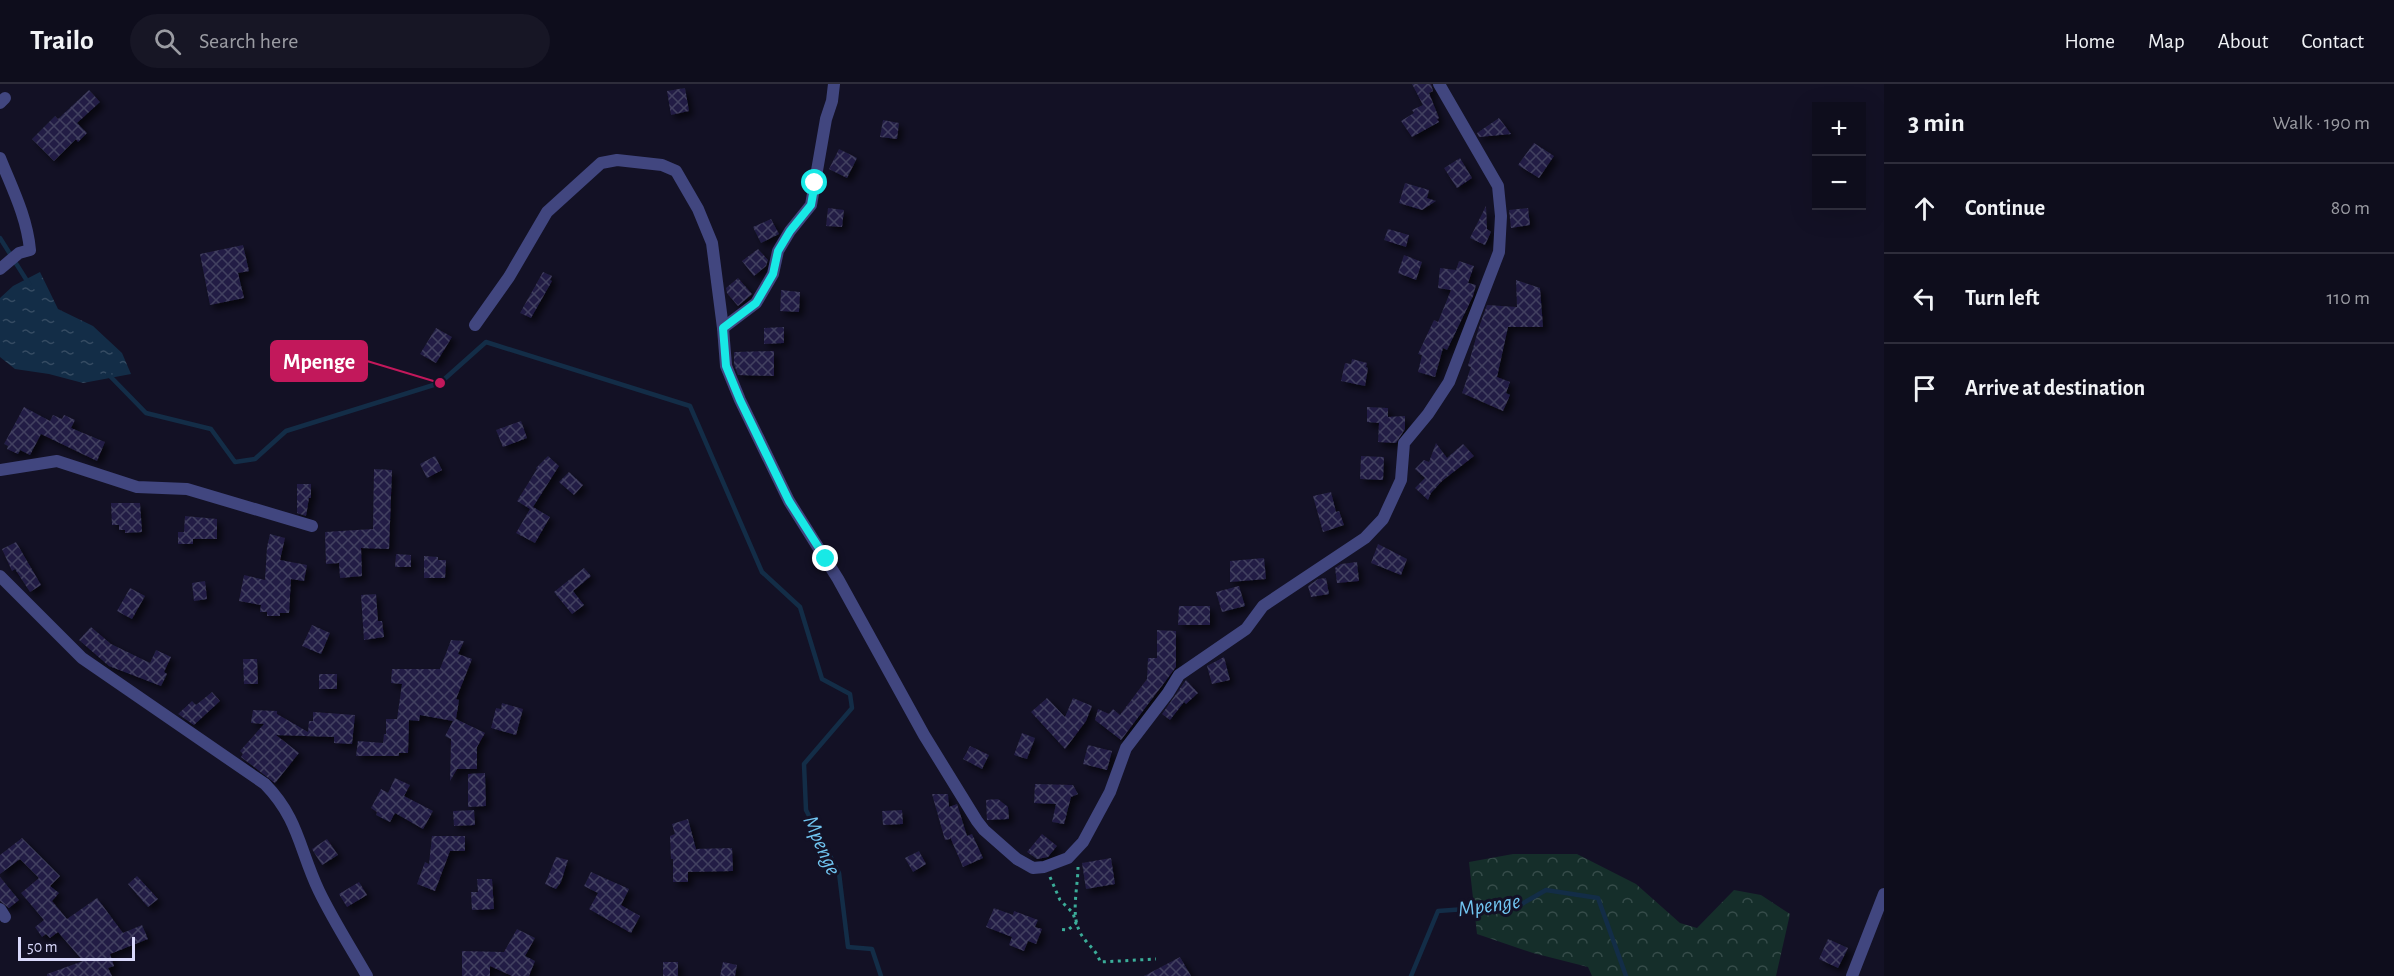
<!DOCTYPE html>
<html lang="en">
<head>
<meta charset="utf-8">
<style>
  body { margin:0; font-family:"Alegreya Sans",sans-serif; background:#171625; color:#f1f3f6 }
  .controls { position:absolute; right:18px; top:18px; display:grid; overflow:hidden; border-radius:0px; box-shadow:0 6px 24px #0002 }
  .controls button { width:54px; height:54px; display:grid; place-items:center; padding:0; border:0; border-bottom:2px solid #2e2d3b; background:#0e0d1c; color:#f1f3f6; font:30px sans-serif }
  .scale { position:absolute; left:18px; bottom:15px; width:117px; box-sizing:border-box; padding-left:6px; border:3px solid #d9d9fb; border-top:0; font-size:16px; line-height:21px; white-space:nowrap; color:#d9d9fb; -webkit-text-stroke:4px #131125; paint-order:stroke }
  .stop { position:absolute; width:18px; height:18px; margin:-14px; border:4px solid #18e9e6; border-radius:50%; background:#fff }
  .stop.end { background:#18e9e6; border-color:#fff; box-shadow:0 2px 6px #0008 }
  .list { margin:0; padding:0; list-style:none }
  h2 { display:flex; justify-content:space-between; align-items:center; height:78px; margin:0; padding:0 24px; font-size:26px }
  h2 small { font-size:20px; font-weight:400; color:#9b9ca3 }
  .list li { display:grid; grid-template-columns:39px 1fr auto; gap:18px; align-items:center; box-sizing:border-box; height:90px; padding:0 24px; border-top:2px solid #2e2d3b }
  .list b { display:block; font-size:22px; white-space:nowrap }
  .list em { font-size:20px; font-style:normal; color:#9b9ca3 }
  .icon { flex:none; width:33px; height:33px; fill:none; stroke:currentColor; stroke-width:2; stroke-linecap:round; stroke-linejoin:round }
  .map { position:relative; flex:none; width:1884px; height:892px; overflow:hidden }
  header { display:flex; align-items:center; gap:36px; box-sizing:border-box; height:84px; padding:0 30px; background:#0e0d1c; border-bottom:2px solid #2e2d3b }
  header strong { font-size:28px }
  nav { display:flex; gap:33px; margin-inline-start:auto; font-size:21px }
  .search { width:420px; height:54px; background:#171625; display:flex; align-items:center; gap:15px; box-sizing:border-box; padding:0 21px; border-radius:33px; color:#9b9ca3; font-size:22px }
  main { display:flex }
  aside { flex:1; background:#0e0d1c }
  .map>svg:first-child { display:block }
  .forest { fill:url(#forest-crowns) }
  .water { fill:url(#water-ripples) }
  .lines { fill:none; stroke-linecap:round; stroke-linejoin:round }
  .stream { stroke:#132d47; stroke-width:4.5 }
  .building { fill:url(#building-cross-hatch); filter:url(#shadow) }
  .path { stroke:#3bad99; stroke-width:3; stroke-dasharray:3 4.5; stroke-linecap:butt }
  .minor { stroke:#41467f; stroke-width:12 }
  .route { stroke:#18e9e6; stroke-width:8 }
  .labels { text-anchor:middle; stroke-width:6; stroke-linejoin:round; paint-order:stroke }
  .water-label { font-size:22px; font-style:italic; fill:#71c5f1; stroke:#131125 }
  .leader { fill:none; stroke:#c2185b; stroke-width:2 }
  .callout-dot { fill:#c2185b; stroke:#131125; stroke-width:2 }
  .callout { fill:#c2185b; stroke:#c2185b; stroke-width:2 }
  .callout-label { font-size:22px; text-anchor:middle; font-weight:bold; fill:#fff }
</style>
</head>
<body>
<header>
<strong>Trailo</strong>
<div class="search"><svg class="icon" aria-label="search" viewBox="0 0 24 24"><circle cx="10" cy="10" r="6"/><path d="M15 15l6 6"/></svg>Search here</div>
<nav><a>Home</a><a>Map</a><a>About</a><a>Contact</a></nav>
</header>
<main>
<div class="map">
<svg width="1884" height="892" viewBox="0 0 1884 892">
  <defs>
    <pattern id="forest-crowns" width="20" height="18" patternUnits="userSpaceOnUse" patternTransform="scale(1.5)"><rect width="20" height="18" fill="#152e2a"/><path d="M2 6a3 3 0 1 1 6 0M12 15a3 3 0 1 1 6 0" fill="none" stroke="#364c4a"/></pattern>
    <pattern id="water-ripples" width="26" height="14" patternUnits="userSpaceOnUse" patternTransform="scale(1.5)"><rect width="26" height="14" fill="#132d47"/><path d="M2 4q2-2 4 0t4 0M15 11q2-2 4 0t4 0" fill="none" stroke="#354b62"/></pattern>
    <pattern id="building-cross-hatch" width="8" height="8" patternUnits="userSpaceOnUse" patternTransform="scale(1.5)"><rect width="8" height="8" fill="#231f44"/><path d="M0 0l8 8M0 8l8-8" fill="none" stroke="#423f60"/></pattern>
    <filter id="shadow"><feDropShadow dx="4.5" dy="4.5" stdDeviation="3" flood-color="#0009"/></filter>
  </defs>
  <rect width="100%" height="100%" fill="#131125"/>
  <path class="forest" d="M1513,770H1577L1636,800L1680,839L1697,844L1734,806L1761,811L1790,830L1776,892H1592L1588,883L1533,869L1477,850L1469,778Z"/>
  <path class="water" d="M40,188L58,225L93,242L122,269L131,290L83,299L49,290L15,285L0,273V214L13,202Z"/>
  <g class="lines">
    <g class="stream">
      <path d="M0,154L29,200"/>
      <path d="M108,290L146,329L211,345L235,378L255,375L286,347L440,299L486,258L690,322L762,488L800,523L822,595L850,610L852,624L804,680L806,726L839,789L848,863L872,865L881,892"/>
      <path d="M1411,892L1438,827L1520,821L1546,806L1598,814L1626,892"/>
    </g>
  </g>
  <g class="building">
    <path d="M1412,0H1431L1433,7L1429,9L1439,34L1437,35L1439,38L1412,53L1401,37L1414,29L1412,26L1423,21Z"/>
    <path d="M685,4L689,27L671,31L667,7Z"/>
    <path d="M89,6L100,18L77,39L87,49L78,58L76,55L54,77L32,55L55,32L58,35Z"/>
    <path d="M1499,34L1511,50L1479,53L1477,49Z"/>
    <path d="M883,36L899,39L897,55L880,53Z"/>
    <path d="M1534,59L1554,72L1539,94L1518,81Z"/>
    <path d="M839,65L857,74L847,94L829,85Z"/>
    <path d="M1460,74L1472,94L1457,104L1444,84Z"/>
    <path d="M1405,99L1429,106L1427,114L1436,117L1422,126L1399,119Z"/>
    <path d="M1486,122L1487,145L1491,148L1485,161L1470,154Z"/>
    <path d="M828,124L844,126L842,143L826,142Z"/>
    <path d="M1528,124L1530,141L1511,144L1509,126Z"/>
    <path d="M771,135L779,150L761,159L753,143Z"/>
    <path d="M1388,145L1409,151L1406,163L1384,156Z"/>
    <path d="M243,161L249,187L238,189L244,214L210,221L200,170Z"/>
    <path d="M758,165L768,176L766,182L754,192L742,177Z"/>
    <path d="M1404,171L1422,178L1416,196L1398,189Z"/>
    <path d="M1459,177L1474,182L1468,199L1476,201L1473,212L1447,266L1443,264L1435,293L1418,288L1422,271L1418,270L1434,236L1438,238L1451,206L1438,204L1440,184L1456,186Z"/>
    <path d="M543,188L552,192L550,196L552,197L531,234L520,229Z"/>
    <path d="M738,194L752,210L738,222L727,209L726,204Z"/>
    <path d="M1516,196L1540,204L1543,243H1508L1497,293L1510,298L1506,309L1510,311L1503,327L1462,309L1471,283L1468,282L1479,243L1487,221L1517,223Z"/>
    <path d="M781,206L800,208L799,228L780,227Z"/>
    <path d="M784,243V259L764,260V244Z"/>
    <path d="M436,244L452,253L436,279L420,270Z"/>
    <path d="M774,267V292L738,291L734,280V268Z"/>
    <path d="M1352,275L1367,279L1366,283L1368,284L1365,302L1341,297L1345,279L1351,280Z"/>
    <path d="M24,323L50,337L53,331L62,335L64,331L75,336L71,344L105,358L97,377L41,350L30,371L20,366L18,370L7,365L8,362L4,360Z"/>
    <path d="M1367,323L1388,324V333L1405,332V345L1396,359L1378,358L1379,339L1367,338Z"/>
    <path d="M521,337L527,354L503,363L496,346Z"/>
    <path d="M1436,359L1447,374L1463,360L1474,372L1442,397L1431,409L1428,416L1415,404L1425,394L1415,385L1424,376L1429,378Z"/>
    <path d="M435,372L442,386L427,394L420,380Z"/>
    <path d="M548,372L559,382L533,423L550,433L535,459L516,449L530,425L517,417L537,385L536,384Z"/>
    <path d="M1361,372L1384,373L1383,396L1360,395Z"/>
    <path d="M374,385L392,386L389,465L361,464L362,492L340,494L339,479L326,480L325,448L373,445Z"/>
    <path d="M569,388L583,401L574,411L559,398Z"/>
    <path d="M297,400H311V414H309L306,432L297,429Z"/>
    <path d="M1331,408L1336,428L1339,427L1344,441L1323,448L1313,412Z"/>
    <path d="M111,419H140L142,448L125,449V446H119V441H112Z"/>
    <path d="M185,432L217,435V455H193V460H178V448H184Z"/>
    <path d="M270,450L285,454L280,476L307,481L304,497L291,495L289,529H280V532H267V528H260L261,521L239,517L244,491L265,496L267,463Z"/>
    <path d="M16,458L41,501L30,508L15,485L12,487L2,465Z"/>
    <path d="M1378,460L1407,475L1401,491L1371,479Z"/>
    <path d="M396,470L411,471V483H395Z"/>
    <path d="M424,472L438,473V476H446L445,494H424Z"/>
    <path d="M1264,474L1266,495L1230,498V477Z"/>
    <path d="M1357,478L1359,497L1337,499L1335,484L1341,480Z"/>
    <path d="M584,484L591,492L573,507L584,521L572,530L554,508Z"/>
    <path d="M1326,494L1329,510L1311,513L1308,502L1318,495Z"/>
    <path d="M205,497L207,515L194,517L192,499Z"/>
    <path d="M1239,502L1245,522L1222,528L1216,508Z"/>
    <path d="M130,504L145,512L132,535L117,527Z"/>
    <path d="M376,510L378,537H382L384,553L364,556L361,511Z"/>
    <path d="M1179,522H1210V541H1178Z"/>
    <path d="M312,541L330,549L321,570L302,562Z"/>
    <path d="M91,543L111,560L150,579L156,566L171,573L164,588L167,590L161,602L109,582L79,556Z"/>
    <path d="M1157,546L1176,547V583L1121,656L1095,636L1098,625L1109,630L1113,625L1120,631L1147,595L1148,574H1157Z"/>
    <path d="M451,556L464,557L458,570L472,575L456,615L459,616L456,635L485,649L477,663V685H457L450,697L451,655L445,652L453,637L420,631L419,637L409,636L408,669H399V672H356L358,657L383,659L384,650H386V635H397L402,600L391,599L392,585H440Z"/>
    <path d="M1224,573L1230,596L1212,600L1207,582Z"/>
    <path d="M243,575H257L258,600H244Z"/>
    <rect x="319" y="590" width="18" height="15"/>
    <path d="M1186,596L1198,609L1186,620L1184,618L1170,636L1162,630Z"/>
    <path d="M212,608L220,617L194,641L178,630L192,617L196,621Z"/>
    <path d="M1047,614L1065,633L1073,614L1092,622L1086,637L1065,665L1031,628Z"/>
    <path d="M502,619L523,625L516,651L491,644L496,624L501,625Z"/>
    <path d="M253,626L277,627V630L308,648L309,637H313V628L355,631L352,660L334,659V653L276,651L299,669L275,699L241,673L243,670L240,667L264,640L251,639Z"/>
    <path d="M1022,649L1035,654L1027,675L1014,671Z"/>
    <path d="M1088,661L1112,667L1107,686L1083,680Z"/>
    <path d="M970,662L989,671L982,685L963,675Z"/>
    <path d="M485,689L486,722L468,723V690Z"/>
    <path d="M395,694L410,701L404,712L433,727L423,745L395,729L390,738L376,731L377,728L371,724L381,705L388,709Z"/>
    <path d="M1035,700L1073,701L1078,710L1071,713L1064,740L1052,738L1056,720L1034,719Z"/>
    <path d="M932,710H948L949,723L957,720L967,752L972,750L983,774L963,783L950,753V755L945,756Z"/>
    <path d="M998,715L1008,723L1009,735L987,736L986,716Z"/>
    <path d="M474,726L475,741L454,742L453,727Z"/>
    <path d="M902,726L903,740L883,741L882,727Z"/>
    <path d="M688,735L696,765L732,764L733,787L688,788V798H673V775H671L670,752L675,750L672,740Z"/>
    <path d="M1042,750L1057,762L1048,773L1037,775L1027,768Z"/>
    <path d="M432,752H465V767H450L435,807L417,800L425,778L429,780Z"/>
    <path d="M22,754L60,792L50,802L59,809L52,817L67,835L97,814L123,849L142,841L148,855L110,870L114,882L108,884L112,892H47V890L83,877L58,848L50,854L46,850L42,853L35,843L44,836L21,809L39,794L20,775L0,790V771Z"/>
    <path d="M327,755L338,771L322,781L312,765Z"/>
    <path d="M919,767L926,780L913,788L905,774Z"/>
    <path d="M556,773L568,776L561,798L556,805L545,800Z"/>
    <path d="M1111,774L1115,800L1086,805L1082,779Z"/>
    <path d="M591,788L629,805L621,821L640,832L631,849L589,825L598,809L584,802Z"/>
    <path d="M137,792L158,815L148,823L128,800Z"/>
    <path d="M0,793L19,816L9,824L0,817Z"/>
    <path d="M477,795H492L494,825L472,826L471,808H478Z"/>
    <path d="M359,798L367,811L347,823L339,810Z"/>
    <path d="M994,824L1013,831L1014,827L1038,836L1035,843L1042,845L1036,860L1028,857L1024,867L1009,861L1012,853L986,843Z"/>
    <path d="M517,845L535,854L525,872L535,877L529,892H512L490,882V892H462V867L504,868Z"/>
    <path d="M1828,855L1848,864L1838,884L1819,875Z"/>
    <path d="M1180,873L1191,892H1144Z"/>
    <rect x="663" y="878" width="15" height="14"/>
    <path d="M723,878L737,881L735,892H720Z"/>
  </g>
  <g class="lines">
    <g class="path">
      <path d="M1078,783C1078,802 1071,829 1079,846C1084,859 1097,865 1100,878L1156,875"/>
      <path d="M1050,793L1060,816L1073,829L1076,839L1068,846L1058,845"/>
    </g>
    <g class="minor">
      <path d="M0,19L5,14"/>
      <path d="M0,74C12,104 27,133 30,166L19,169L0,185"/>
      <path d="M475,241L509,193L547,128L601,79L617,76L662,81L676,87L698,125L712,159L723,244L726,282L740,316L789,417L838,495L924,651L977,737L984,746L1017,775L1033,784L1044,783L1068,774L1083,758L1110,708L1126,664L1168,609L1179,591L1246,545L1263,522L1365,454L1383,435L1401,396L1404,359L1428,330L1449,298L1499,168L1501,132L1498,102L1439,0"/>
      <path d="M723,244L756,219L773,190L778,167L790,147L811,121L826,35L832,17L834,0"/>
      <path d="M0,386L57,377L137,403L187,405L312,442"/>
      <path d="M0,492L82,574L265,700C299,735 299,765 319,807C333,836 351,864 367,892"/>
      <path d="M0,825L5,833"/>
      <path d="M1852,892L1884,810"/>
    </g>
  </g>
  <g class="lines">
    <path class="route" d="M815,99L811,121L790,147L778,167L773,190L756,219L723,244L726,282L740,316L789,417L826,475"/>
  </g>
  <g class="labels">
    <g class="water-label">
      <text transform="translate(823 761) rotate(66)" y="8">Mpenge</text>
      <text transform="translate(1489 820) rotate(-8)" y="8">Mpenge</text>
    </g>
  </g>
  <path class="leader" d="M440 299L367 277"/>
  <circle class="callout-dot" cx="440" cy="299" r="6"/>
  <rect class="callout" x="271" y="257" width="96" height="40" rx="6"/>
  <g class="callout-label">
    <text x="319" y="285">Mpenge</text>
  </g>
</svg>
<div class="controls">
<button>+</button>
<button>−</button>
</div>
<div class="scale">50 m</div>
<div class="stop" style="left:815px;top:99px"></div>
<div class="stop end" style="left:826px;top:475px"></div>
</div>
<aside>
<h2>3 min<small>Walk · 190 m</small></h2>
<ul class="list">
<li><svg class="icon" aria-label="ahead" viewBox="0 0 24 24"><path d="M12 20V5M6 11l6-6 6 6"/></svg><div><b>Continue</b></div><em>80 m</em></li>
<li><svg class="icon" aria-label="left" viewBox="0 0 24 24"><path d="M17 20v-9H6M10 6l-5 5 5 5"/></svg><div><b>Turn left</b></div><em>110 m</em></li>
<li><svg class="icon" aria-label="arrive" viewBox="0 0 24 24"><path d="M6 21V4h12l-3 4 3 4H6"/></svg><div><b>Arrive at destination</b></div></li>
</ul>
</aside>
</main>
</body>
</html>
